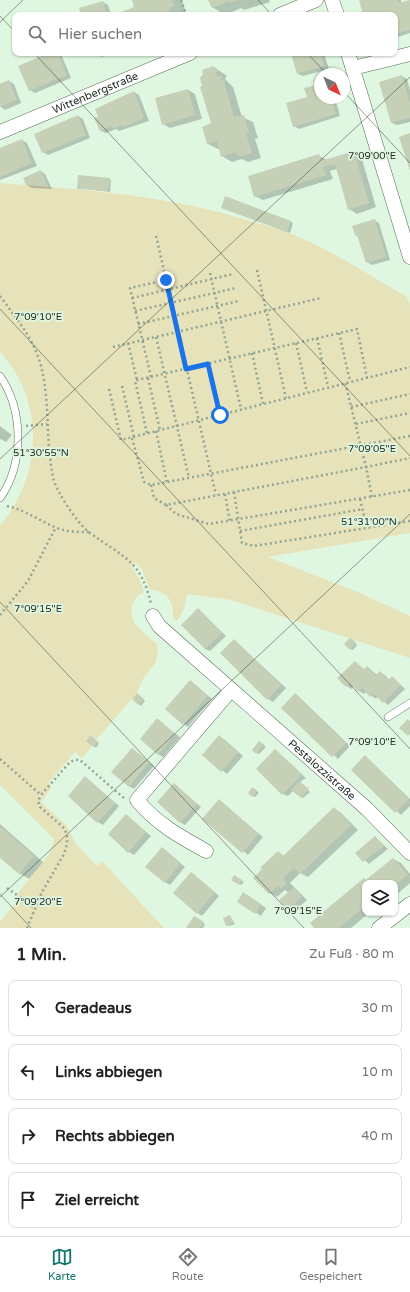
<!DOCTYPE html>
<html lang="de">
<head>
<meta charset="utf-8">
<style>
  body { margin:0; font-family:"Varela Round",sans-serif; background:#f6f6f6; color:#202124 }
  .controls { position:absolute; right:12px; bottom:12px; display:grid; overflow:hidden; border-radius:8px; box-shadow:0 1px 3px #0004 }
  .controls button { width:36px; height:36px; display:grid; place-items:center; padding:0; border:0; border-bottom:1px solid #e0e0e0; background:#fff; color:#202124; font:20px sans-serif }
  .compass { position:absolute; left:314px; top:68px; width:36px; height:36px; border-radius:50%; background:#fff; box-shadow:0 1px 3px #0004; rotate:137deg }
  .stop { position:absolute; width:12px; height:12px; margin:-9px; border:3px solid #1a73e8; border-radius:50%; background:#fff }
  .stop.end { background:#1a73e8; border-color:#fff; box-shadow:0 1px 4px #0008 }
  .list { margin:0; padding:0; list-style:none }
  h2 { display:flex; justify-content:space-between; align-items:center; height:52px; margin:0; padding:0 16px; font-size:17px }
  h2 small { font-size:13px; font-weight:400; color:#757577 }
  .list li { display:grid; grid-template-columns:26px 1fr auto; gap:12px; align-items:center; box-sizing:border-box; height:56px; margin:0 8px 8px; padding:0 8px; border:1px solid #e0e0e0; border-radius:8px }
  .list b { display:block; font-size:15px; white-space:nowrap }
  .list em { font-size:13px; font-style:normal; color:#757577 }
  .icon { flex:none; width:22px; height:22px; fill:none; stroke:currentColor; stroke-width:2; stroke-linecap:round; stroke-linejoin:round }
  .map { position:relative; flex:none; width:410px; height:928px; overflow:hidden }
  .search { position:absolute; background:#fff; box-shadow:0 1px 3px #0004; left:12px; right:12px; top:12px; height:44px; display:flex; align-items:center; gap:10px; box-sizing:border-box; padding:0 14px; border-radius:8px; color:#757577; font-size:15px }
  .sheet { height:308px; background:#fff }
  nav { display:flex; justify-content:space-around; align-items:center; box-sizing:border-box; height:56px; border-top:1px solid #e0e0e0; background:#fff; font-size:11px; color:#757577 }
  nav a { display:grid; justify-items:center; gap:2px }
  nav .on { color:#0f766e }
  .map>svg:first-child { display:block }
  .green { fill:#e6e3bb }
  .shadow { fill:#0003 }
  .building { fill:#c5d0b6 }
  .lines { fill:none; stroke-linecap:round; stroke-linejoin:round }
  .service-casing { stroke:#566a58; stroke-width:8 }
  .minor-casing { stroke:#566a58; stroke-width:15 }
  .path { stroke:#92a493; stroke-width:2.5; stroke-dasharray:2 3; stroke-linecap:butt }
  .service { stroke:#fff; stroke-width:7 }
  .minor { stroke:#fff; stroke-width:14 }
  .route { stroke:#1a73e8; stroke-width:5 }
  .ticks { fill:none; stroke:#242d25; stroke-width:1; stroke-opacity:0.45 }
  .labels { text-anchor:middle; stroke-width:3.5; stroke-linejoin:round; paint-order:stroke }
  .street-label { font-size:11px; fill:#242d25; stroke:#dff7e1 }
  .ticks-label { font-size:10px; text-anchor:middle; fill:#242d25; stroke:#dff7e1; stroke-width:3.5; stroke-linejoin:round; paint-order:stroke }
</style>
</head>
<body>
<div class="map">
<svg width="410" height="928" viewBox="0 0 410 928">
  <rect width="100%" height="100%" fill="#dff7e1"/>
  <path class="green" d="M0,183C87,190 170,195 253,222C267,226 281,229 294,235C333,251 369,275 407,297L410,305V533L268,557L360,593L410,616V658L231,600L187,594L184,609L177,621L173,618C174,602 167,590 150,590L142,570L136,563L131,566L140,580L144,592C138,595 134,599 132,606C127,623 146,634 157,644L158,654L155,663L143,679L137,693L96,740L90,735L86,740L92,746L82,758L75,752L48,783L52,787L41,802L66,825L77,845L97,866L102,861L164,928H0V922L15,903L19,892L50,853L54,839L0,785V525C43,476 45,400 0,352Z"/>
  <g class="shadow">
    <path d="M133,0H182L186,13L181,15H115L135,8Z"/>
    <path d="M209,0H269L270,2L244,10L241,8L225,15L212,7Z"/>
    <path d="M360,0H401V3L410,1V33L398,37L395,35V15H364Z"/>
    <path d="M103,2L108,5L111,15H82Z"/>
    <path d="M51,53L61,54L71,78L35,93L30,90Z"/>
    <path d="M96,53H115L101,57Z"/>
    <path d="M292,53H324L329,69L303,76L298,74Z"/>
    <path d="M214,67L227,76L225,78L226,80L233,87L242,117L253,122L258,138L255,139L261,158L248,162L242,159L232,162L222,156L220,149H218L208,144L204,128L213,123Z"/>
    <path d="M402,76L407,79L410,90V122L397,125L392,123Z"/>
    <path d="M9,81L14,84L21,103L5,110L0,106V84Z"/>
    <path d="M320,85V98H335L340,116L299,129L294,126L308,98Z"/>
    <path d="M188,90L195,94L202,119L170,128L163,124Z"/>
    <path d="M134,92L139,95L149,121L119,131L116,129L106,133L101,131L99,117Z"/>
    <path d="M78,116L83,119L90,138L48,155L43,152Z"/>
    <path d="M22,140L27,143L37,166L0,180V149Z"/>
    <path d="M354,152L361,156L376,207L357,214L349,209L337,169L330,171L333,179L263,200L255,196L319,156L327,160Z"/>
    <path d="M41,171L45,174L52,189L32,188L27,185Z"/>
    <path d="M109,179L111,180L110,192L78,188Z"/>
    <path d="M225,209L291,222L293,223L290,233Z"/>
    <path d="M374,220L379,223L390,260L372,265L367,262L359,237L355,235Z"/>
    <path d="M0,426L12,435L6,442L1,439L0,440Z"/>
    <path d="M199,610L226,636L210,651L205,649Z"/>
    <path d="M234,640L286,688L273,702L268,699Z"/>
    <path d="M353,640L357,645L353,650L351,649Z"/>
    <path d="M355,662L365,670L368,667L377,675L380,672L385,675L389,680L392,677L405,689L388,705L378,697L376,699L366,692L364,694L359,691L354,686L351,689L347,686Z"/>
    <path d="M191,681L212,699L188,727L184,724Z"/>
    <path d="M138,694L145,701L141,706L133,699Z"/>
    <path d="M296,694L350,746L338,759L283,708Z"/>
    <path d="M157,720L180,737L163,757L158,754Z"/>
    <path d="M93,738L99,743L96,748L87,740Z"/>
    <path d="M224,739L243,756L227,774L203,755Z"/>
    <path d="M262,743L266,747L259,754L257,753Z"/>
    <path d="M132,749L154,766L134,789L129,786Z"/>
    <path d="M275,750L306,778L301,781V784L310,792L303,798L293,791L288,796L283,794Z"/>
    <path d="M365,756L410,799V806L401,815L352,770Z"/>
    <path d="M86,778L119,806L103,825L98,822Z"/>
    <path d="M174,784L201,807L185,825L180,822Z"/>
    <path d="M255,789L259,793L255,797L253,796Z"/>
    <path d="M219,801L263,837L248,855L204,818Z"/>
    <path d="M334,808L341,813L358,830L308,877L300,873L290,883L307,900L293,912L288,909L289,893L285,890L277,897L270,893L278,852L284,856Z"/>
    <path d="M126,815L151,836L134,855L129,852Z"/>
    <path d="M0,824L43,862L29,879L19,873L0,857Z"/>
    <path d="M375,837L388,849L369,864L357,853Z"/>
    <path d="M162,848L185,867L170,885L165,882Z"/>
    <path d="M393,859L401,863L410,874V883L395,896V883H365V913H369L351,928H315L311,923Z"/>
    <path d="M191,873L219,896L202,916L198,913Z"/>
    <path d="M235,876L244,882L241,885L233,879Z"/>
    <path d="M248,896L266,908L261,916L238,901Z"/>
    <path d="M230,916L235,924L229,926L226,925Z"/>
    <path d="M194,917L205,924L203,928H187Z"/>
  </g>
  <g class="building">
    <path d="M132,0H172L174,6L169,8L171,15H114L134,7Z"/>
    <path d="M208,0H238L230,3L229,1L212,8Z"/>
    <path d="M359,0H397L398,3L410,0V30L395,34V15H363Z"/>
    <path d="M103,1L107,15H81L79,8Z"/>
    <path d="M49,53H58L67,75L29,91L18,66Z"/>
    <path d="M291,53H320L324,66L297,74Z"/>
    <path d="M214,66L216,70H218L219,72H216L218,77L222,76L221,81L225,80L224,82L234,117L244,115L249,133H246L252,153L238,157L236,152L221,157L217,141L207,144L202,127L211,123L200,87L202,86L200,78L203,74L202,70Z"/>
    <path d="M402,75L410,103V118L391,123L379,82Z"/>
    <path d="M9,80L17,100L0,107V84Z"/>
    <path d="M320,84V98H331L336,114L293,127L286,103L307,97L304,88Z"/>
    <path d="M188,89L195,115L162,125L155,98Z"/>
    <path d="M134,91L144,118L123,127L122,125L113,129L112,126L100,131L94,118L98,117L95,109Z"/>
    <path d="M78,115L86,135L42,153L34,134Z"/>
    <path d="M410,133V171L399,137Z"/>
    <path d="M22,139L32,163L0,177V148Z"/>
    <path d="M354,151L369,203L348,210L335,164L323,167L326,175L254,197L248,176L319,154L321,161Z"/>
    <path d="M41,170L48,187L26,185L23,178Z"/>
    <path d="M78,175L110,178L108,191L77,189Z"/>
    <path d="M225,196L291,221L287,232L221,208Z"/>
    <path d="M375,219L386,257L366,263L357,235H355L352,226Z"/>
    <path d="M198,608L222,633L205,649L181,625Z"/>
    <path d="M350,638L356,643L350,650L344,644Z"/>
    <path d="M234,639L281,685L267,700L220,653Z"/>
    <path d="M355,661L364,670L367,666L376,675L380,671L388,680L392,676L401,685L383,703L374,694L370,697L362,688L358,692L350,683L346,687L337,678Z"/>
    <path d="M190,680L208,696L183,725L165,709Z"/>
    <path d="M137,693L144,699L138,705L132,699Z"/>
    <path d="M295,693L346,743L332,757L281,708Z"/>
    <path d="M157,718L175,734L158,755L140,739Z"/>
    <path d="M408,719L410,721V734L408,736L399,728Z"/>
    <path d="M90,735L98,742L93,747L86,741Z"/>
    <path d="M219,735L238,752L221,772L202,755Z"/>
    <path d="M259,741L264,745L256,754L252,750Z"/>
    <path d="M132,748L149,762L129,787L111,772Z"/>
    <path d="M275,749L302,774L282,795L256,769Z"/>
    <path d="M365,755L409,799L395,813L351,770Z"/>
    <path d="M85,776L115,803L97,823L68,796Z"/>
    <path d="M299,781L309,789L301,798L291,790Z"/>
    <path d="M174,783L197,804L180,823L157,802Z"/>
    <path d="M252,787L257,791L252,797L248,793Z"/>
    <path d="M219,799L259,834L242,853L202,819Z"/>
    <path d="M334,807L351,825L300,874L294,868L283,878L287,883L281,889L278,886L269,894L253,878L262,869L260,868L278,851L283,856Z"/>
    <path d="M126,814L146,832L128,853L108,834Z"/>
    <path d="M0,826L34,856L19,874L0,858Z"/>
    <path d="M375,836L384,846L363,862L355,853Z"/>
    <path d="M162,847L181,863L165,883L145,867Z"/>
    <path d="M393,858L408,875L395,885V883H365V906L339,928H314L310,923L364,878L366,880Z"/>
    <path d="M191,872L215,892L197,914L173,893Z"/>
    <path d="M234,875L242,880L239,885L231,880Z"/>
    <path d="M294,887L302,897L287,910L279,900Z"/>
    <path d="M243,892L261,904L255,914L237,902Z"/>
    <path d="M230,915L233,923L226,926L223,918Z"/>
    <path d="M194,916L204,922L200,928H186Z"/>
  </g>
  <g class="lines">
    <g class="service-casing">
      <g id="service">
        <path d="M0,376C24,411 24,464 0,498"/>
        <path d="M388,717L410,703"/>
      </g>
    </g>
    <g class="minor-casing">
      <g id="minor">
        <path d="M332,0L337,15"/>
        <path d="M280,15L316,0"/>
        <path d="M348,53L410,257"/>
        <path d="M353,68L410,54"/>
        <path id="s1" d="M0,132L190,53"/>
        <path id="s2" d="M153,616L159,626L367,809L410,853"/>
        <path d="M206,851C179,836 157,824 137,800L231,690"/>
        <path d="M379,928L410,904"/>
      </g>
    </g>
    <g class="path">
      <path d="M181,0L186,15"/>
      <path d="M156,236L216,495"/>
      <path d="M257,270L286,398"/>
      <path d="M210,273L241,409"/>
      <path d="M0,296C16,318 34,339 41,366C48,393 47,421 49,448C51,463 51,479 59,492C65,504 80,526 90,533C123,557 141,560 151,604"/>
      <path d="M132,298L233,274"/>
      <path d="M135,311L236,288"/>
      <path d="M138,324L239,301"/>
      <path d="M339,333L350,381"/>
      <path d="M156,337L189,478"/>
      <path d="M317,338L328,387"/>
      <path d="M128,343L137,380"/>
      <path d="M296,343L307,392"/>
      <path d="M113,347L321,298"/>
      <path d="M252,353L263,404"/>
      <path d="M208,364L220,415"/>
      <path d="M151,377L130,288L166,280"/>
      <path d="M148,378L160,430"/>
      <path d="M122,386L134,437"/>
      <path d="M109,389L121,440L410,367"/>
      <path d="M351,407L410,394"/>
      <path d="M356,424L410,413"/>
      <path d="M26,426L47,424"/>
      <path d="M156,431L167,483"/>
      <path d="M147,433L135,381L137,380L357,329L367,378"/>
      <path d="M132,438L144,482L151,485L410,436"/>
      <path d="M151,485L154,498L166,505L366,467L345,382"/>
      <path d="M234,492L242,543L254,546L410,521"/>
      <path d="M225,494L230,522"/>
      <path d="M372,497L366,467L410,458"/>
      <path d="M360,499L367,528"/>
      <path d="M166,505L176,514L209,524L410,490"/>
      <path d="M7,506C25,510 40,521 57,528C67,532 78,532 89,532"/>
      <path d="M240,531L363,509"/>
      <path d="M0,615L28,581L56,527"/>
      <path d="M0,759L41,795L70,762L75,760H80L125,799"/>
      <path d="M7,888L35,908"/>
      <path d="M27,928L42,892L64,854L67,844V835L64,828L40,807L38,801L41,795"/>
    </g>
    <use href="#service" class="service"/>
    <use href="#minor" class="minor"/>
  </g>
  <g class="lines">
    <path class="route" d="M166,280L186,369L208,364L220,415"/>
  </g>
  <path class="ticks" d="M258,0L272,15M0,16L15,32M0,22L23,0M34,53L410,456M307,53L327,74M344,92L410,163M0,309L410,749M0,459L410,77M0,602L304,928M0,894L31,928M0,897L410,514"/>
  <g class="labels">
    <g class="street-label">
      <text dy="4" stroke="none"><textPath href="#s1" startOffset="103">Wittenbergstraße</textPath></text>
      <text dy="4" stroke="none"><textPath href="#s2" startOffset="229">Pestalozzistraße</textPath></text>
    </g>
  </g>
  <g class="ticks-label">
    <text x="372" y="159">7°09'00"E</text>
    <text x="38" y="320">7°09'10"E</text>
    <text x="372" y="452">7°09'05"E</text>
    <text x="41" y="456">51°30'55"N</text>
    <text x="369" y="525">51°31'00"N</text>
    <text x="38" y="612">7°09'15"E</text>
    <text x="372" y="745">7°09'10"E</text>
    <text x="38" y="905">7°09'20"E</text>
    <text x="298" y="914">7°09'15"E</text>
  </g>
</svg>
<div class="controls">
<button><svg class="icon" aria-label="layers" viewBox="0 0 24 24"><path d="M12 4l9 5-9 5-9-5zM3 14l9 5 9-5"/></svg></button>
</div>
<svg class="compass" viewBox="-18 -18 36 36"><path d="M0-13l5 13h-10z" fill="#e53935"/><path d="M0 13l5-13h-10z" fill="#757577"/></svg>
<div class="stop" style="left:220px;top:415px"></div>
<div class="stop end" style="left:166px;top:280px"></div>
<div class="search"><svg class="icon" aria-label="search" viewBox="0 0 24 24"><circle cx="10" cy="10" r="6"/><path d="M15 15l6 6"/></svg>Hier suchen</div>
</div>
<section class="sheet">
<h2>1 Min.<small>Zu Fuß · 80 m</small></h2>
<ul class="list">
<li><svg class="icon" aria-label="ahead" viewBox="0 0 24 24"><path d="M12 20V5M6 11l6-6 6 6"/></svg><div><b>Geradeaus</b></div><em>30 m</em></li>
<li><svg class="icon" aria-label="left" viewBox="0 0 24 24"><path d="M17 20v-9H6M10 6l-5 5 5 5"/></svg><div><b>Links abbiegen</b></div><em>10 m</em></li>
<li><svg class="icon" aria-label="right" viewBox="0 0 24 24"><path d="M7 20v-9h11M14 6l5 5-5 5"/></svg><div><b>Rechts abbiegen</b></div><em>40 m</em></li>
<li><svg class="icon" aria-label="arrive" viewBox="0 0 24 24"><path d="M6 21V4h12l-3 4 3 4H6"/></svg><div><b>Ziel erreicht</b></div></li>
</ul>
</section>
<nav>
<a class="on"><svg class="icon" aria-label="map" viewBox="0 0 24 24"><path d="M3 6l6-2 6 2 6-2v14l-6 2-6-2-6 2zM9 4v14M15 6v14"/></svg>Karte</a>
<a><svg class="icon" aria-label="directions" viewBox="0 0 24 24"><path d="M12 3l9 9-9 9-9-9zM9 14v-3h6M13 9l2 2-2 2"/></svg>Route</a>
<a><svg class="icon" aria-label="saved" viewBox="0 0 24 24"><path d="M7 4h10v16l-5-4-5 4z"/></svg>Gespeichert</a>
</nav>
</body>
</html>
